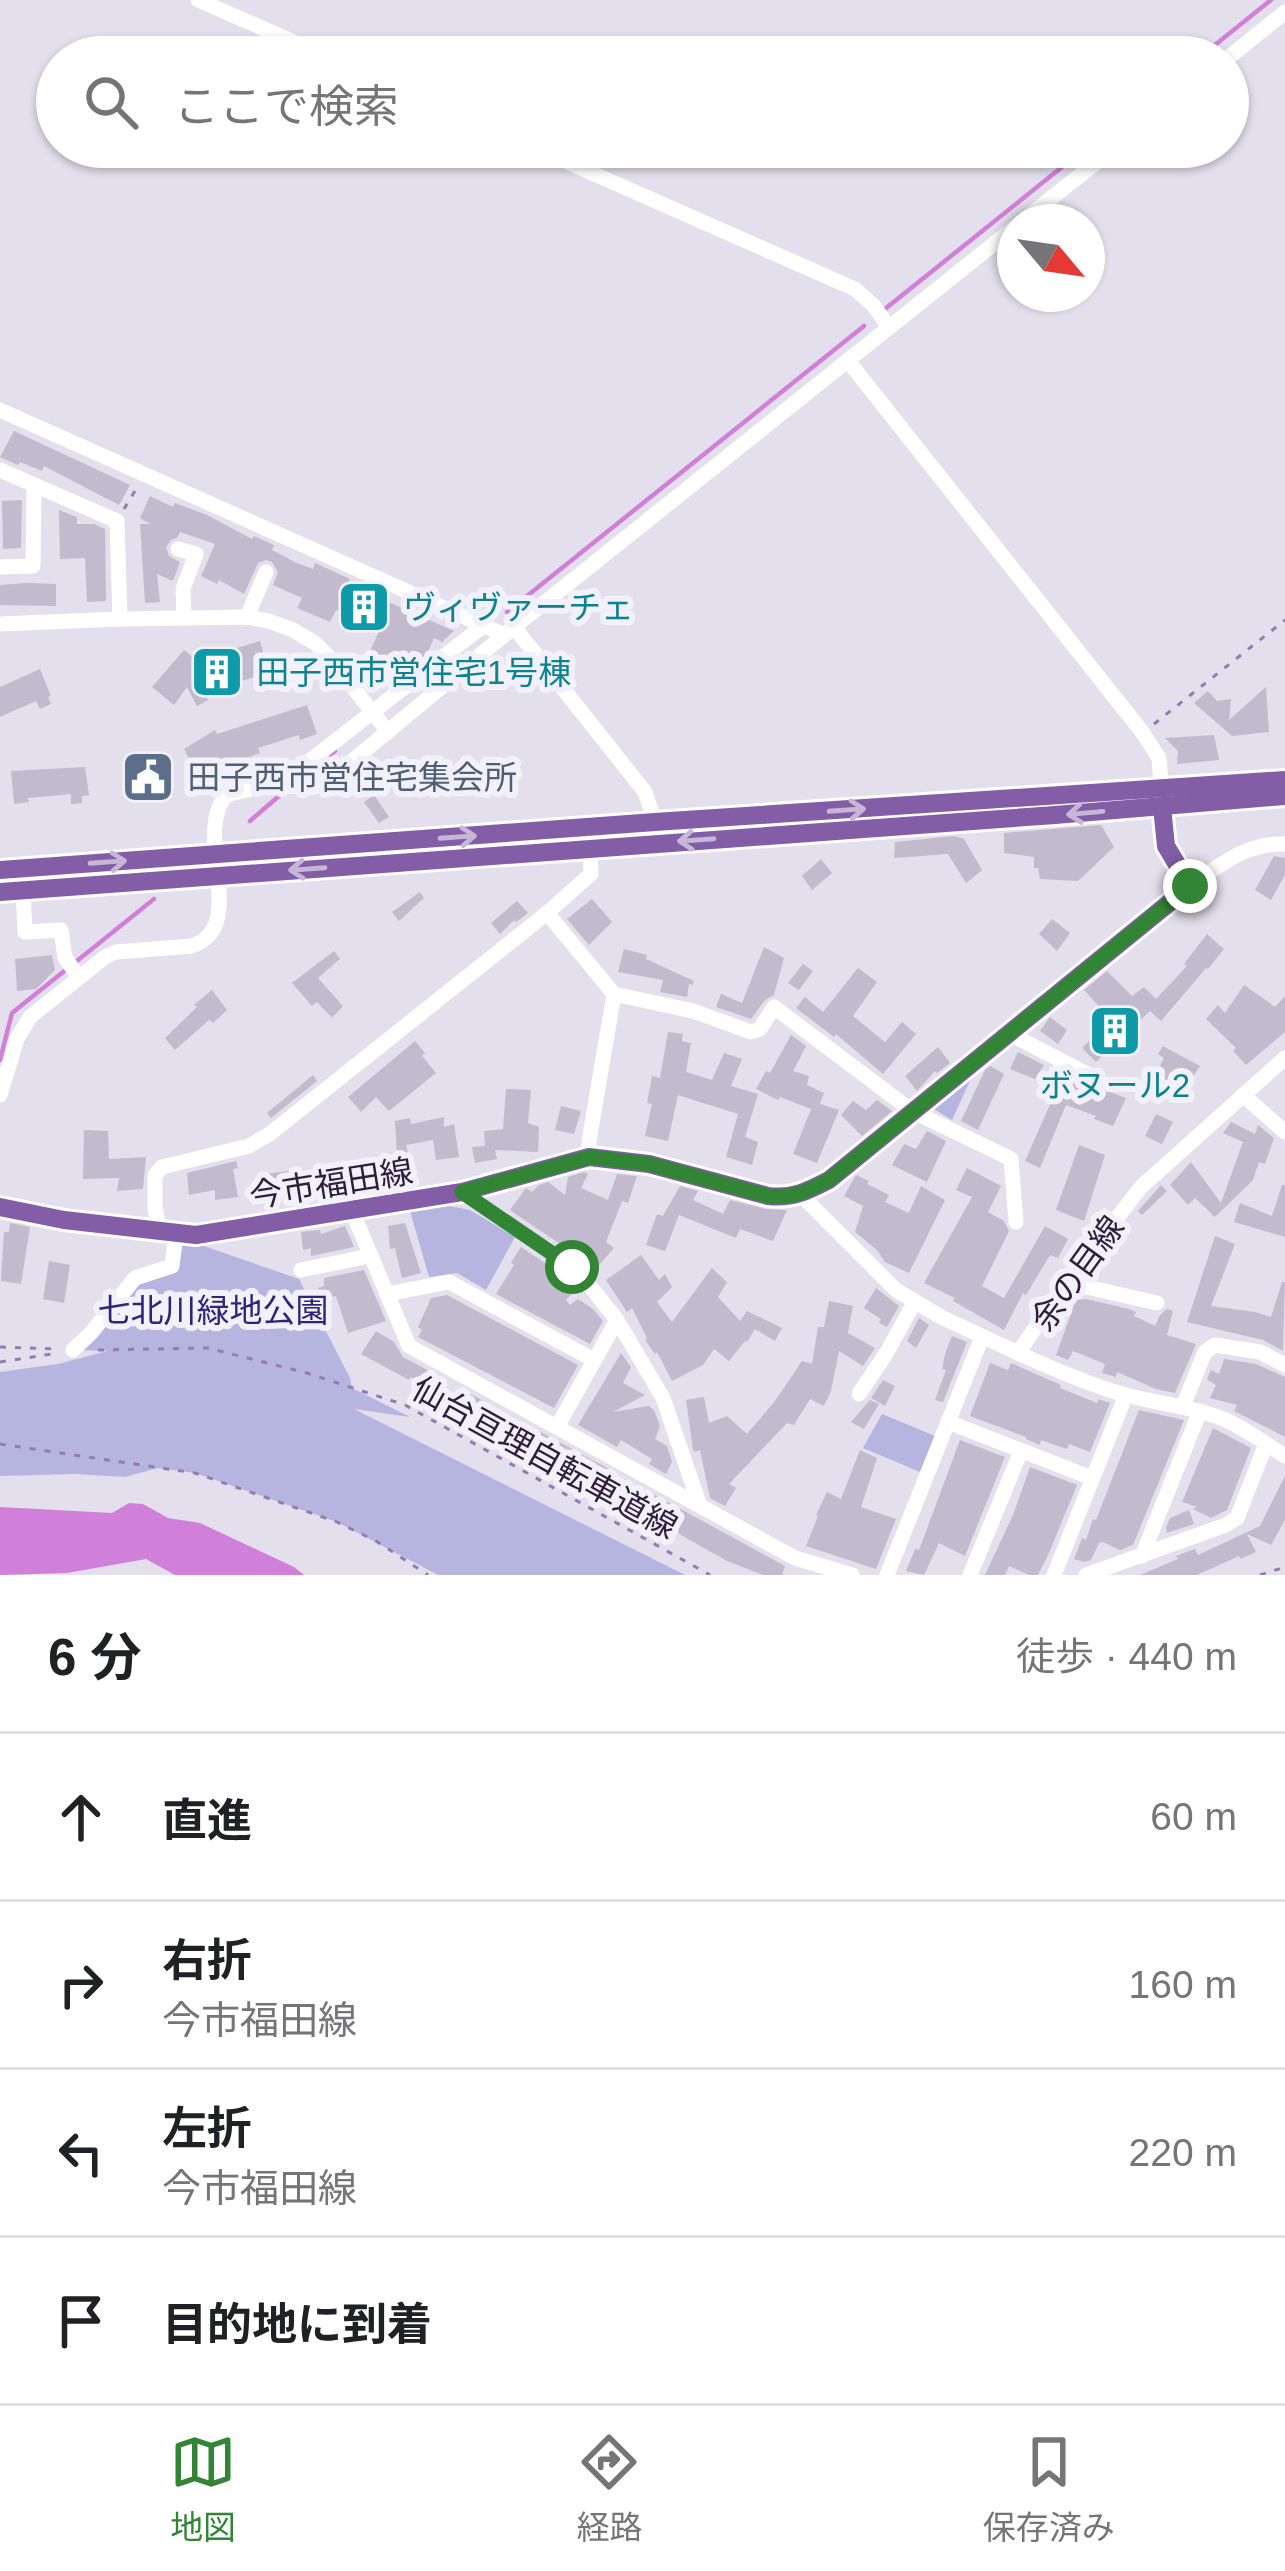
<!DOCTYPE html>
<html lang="ja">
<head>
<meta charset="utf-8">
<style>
  body { margin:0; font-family:Arial,"Noto Sans JP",sans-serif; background:#f2f2f2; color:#202124 }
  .compass { position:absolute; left:997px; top:204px; width:108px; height:108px; border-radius:50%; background:#fff; box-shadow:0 3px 9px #0004; rotate:119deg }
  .stop { position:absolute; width:36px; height:36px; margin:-27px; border:9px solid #338536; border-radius:50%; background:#fff }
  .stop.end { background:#338536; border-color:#fff; box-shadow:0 3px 12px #0008 }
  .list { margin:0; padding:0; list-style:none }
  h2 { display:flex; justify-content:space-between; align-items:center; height:156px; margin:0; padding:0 48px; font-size:51px }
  h2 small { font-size:39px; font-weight:400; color:#757577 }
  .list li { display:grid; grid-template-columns:78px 1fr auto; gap:36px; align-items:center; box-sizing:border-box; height:168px; padding:0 48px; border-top:3px solid #e0e0e0 }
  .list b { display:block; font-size:45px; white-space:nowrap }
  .list p { margin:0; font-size:39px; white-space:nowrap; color:#757577 }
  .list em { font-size:39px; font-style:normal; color:#757577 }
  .icon { flex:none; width:66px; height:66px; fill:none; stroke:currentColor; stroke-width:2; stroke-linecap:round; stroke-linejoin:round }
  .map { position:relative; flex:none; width:1285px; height:1575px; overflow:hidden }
  .search { position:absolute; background:#fff; box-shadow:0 3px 9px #0004; left:36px; right:36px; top:36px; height:132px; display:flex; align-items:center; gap:30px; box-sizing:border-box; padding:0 42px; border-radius:66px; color:#757577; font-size:45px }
  .sheet { height:828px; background:#fff }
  nav { display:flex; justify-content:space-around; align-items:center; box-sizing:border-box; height:168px; border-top:3px solid #e0e0e0; background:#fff; font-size:33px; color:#757577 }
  nav a { display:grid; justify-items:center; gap:6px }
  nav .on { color:#338536 }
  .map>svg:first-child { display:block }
  .green { fill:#b6b5e0 }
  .water { fill:#d080d8 }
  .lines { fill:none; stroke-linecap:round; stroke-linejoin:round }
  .stream { stroke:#d080d8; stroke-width:4.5 }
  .building { fill:#c1bbcd }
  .major-casing { stroke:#fff; stroke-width:24 }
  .path { stroke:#947cb3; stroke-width:3; stroke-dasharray:6 9; stroke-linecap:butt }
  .minor { stroke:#fff; stroke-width:15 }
  .major { stroke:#835ea7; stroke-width:18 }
  .oneway { stroke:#c6b6d8 }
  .route { stroke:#338536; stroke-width:15 }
  .labels { text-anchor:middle; stroke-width:12; stroke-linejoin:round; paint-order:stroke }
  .culture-label { font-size:33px; fill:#0d838f; stroke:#f2f0f8; text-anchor:start }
  .service-label { font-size:33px; fill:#4e5e75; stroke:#f2f0f8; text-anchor:start }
  .street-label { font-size:33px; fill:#2e1e3e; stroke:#f2f0f8 }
  .park-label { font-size:33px; fill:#302479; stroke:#f2f0f8 }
</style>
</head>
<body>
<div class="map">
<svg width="1285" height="1575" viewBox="0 0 1285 1575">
  <rect width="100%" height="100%" fill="#e3dfec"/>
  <g class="green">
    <path d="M980,1059L952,1120L926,1104Z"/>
    <path d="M449,1206L470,1210L515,1237L486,1290L457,1273L429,1277L410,1211Z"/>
    <path d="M178,1237L299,1279L350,1378L352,1388L410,1417L354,1409L685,1575H438L337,1522L195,1473L158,1468L125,1477L74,1474L0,1476V1372L58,1364L108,1351L73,1350L120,1296L173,1260Z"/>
    <path d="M882,1414L935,1436L920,1472L863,1448Z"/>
  </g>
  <path class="water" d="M129,1503L143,1504L168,1518L200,1523L294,1567L304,1575H175L146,1559L67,1573L0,1575V1507L112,1513Z"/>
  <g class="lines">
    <g class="stream">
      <path d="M1200,57L1271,0"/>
      <path d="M885,309L1087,147"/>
      <path d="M507,612L864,326"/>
      <path d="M319,764L335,751"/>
      <path d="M250,821L279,796"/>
      <path d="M0,1060L12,1013L154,899"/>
    </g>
  </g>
  <g class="building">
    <path d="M14,431L130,485L119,505L44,466L42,471L20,462L18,465L0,457Z"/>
    <path d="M150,496L173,507L175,503L207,515L252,539L254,536L274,545L272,550L297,563L313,569L315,563L350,579L348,584L454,631L442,642L434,638L427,654L405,671L390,666L368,656L380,629L336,610L330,622L297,608L302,598L273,585L278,572L272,562L266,560L258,563L244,594L219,580L217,584L201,576L215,544L180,532L178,537L171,540L166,547L169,556L180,562L173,581L157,574L160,602L145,603L140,524H151L140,518Z"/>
    <path d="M22,500L21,548L3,549L2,501Z"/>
    <path d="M59,510L77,517V524H94L105,529L106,601L87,602L85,558L60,559Z"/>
    <path d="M27,583L56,584V606L0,605V585Z"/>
    <path d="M260,641L265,660L273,658L277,670L204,693L208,700L197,706L187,687L174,705L152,687L184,650L193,657L196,652L204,658Z"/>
    <path d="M40,669L51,696L48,697L51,704L40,709L36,701L0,717V687Z"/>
    <path d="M1266,687L1269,732L1232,736L1194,703L1208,691L1217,701L1231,699L1229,720Z"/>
    <path d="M307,705L317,734L300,740L299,735L258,748L260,753L237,761L235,757L227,762L224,758L198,775L184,749L215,730L217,734Z"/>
    <path d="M1214,735L1219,760L1177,764L1178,751L1165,738Z"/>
    <path d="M156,758L169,783L141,797L128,772Z"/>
    <path d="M85,767L89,795L82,796V803L71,804V794L28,798L29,802L14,804L11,771Z"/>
    <path d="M374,795L389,817L379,823L364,802Z"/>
    <path d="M1101,825L1114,847L1078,881L1040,879L1038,868H1034V857L1004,853V833Z"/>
    <path d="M954,836L964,839L982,870L966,883L948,854L894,858L895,842Z"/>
    <path d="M1274,856L1285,858V875L1271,900L1255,890Z"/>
    <path d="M821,859L832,873L812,890L802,876Z"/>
    <path d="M420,892L424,898L399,921L392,912Z"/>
    <path d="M592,899L612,922L589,945L567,919Z"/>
    <path d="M517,901L528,913L516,922L514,920L500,934L491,923Z"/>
    <path d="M1052,919L1070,933L1057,951L1039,934Z"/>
    <path d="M1207,934L1224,949L1208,969L1206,968L1161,1021L1150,1011L1096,1062L1082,1048L1111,1019L1084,990L1107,971L1132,996L1144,987L1156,999L1187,966L1184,964Z"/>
    <path d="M764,947L784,958L774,995L765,1000L751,1019L716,1007L721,994L742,1003Z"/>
    <path d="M624,949L647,955L646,959L694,981L693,985L689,984L687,997L660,992L663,980L618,972Z"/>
    <path d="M334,951L340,959L318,978L343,1006L332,1018L317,1002L312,1006L292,983Z"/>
    <path d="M52,955L55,970L36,989L17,991L15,959Z"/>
    <path d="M803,964L813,971L799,990L788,983Z"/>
    <path d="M858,968L877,982L853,1016L885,1042L902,1022L916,1034L883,1074L836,1034L834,1037L796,1008L805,997L823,1012Z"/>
    <path d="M1244,985L1275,1007L1285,996V1032L1246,1065L1233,1051L1236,1048L1206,1019L1218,1005L1225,1013Z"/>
    <path d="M212,990L227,1010L213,1023L209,1020L175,1050L165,1038L197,1007L194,1005Z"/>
    <path d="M1050,1017L1067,1030L1058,1044L1040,1031Z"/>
    <path d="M668,1032L683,1034L682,1041L691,1043L686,1072L712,1080L724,1053L742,1059L731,1086L758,1094L745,1137L758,1142L752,1165L726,1157L738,1114L678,1095L668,1141L645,1136L652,1104L647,1103L652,1076L660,1078Z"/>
    <path d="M791,1035L806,1046L793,1071L809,1076L807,1085L824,1093L820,1104L839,1110L817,1163L793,1154L811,1109L780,1097L778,1100L756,1089L766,1071L770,1073Z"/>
    <path d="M415,1041L425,1053L422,1056L436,1073L389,1111L376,1097L361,1112L348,1097Z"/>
    <path d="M1163,1046L1200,1066L1193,1076L1181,1068L1166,1100L1147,1090L1164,1058L1158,1054Z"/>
    <path d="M938,1047L950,1063L937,1073L935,1071L917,1091L905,1076Z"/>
    <path d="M1018,1052L1044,1065L1035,1079L1010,1069Z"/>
    <path d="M990,1066L1004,1074L978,1130L961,1121L985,1070Z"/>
    <path d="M1057,1072L1085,1087H1096L1126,1098L1113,1126L1094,1119L1096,1116L1066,1105L1040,1168L1025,1161L1056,1091L1043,1086Z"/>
    <path d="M313,1075L317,1081L271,1118L267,1113Z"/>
    <path d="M506,1089L531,1090L528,1123L539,1127L538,1152L495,1150L497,1159L475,1163L472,1147L485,1146L484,1131L503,1129Z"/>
    <path d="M877,1100L892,1111L862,1136L841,1115L853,1101L866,1110Z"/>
    <path d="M561,1106L581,1111L574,1134L555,1130Z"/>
    <path d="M1156,1114L1173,1122L1162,1144L1145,1136Z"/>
    <path d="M444,1117V1127L454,1124L459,1157L436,1160L433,1140L406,1145L413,1172L398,1175L395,1121L410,1118L411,1124Z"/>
    <path d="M1231,1122L1255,1134L1258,1125L1274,1138L1265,1164L1259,1162L1253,1180L1215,1217L1195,1198L1188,1205L1170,1185L1191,1162L1221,1203L1243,1142L1223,1133Z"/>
    <path d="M84,1130L108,1131L109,1159L146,1157L143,1189L117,1191L119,1178L83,1179Z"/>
    <path d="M927,1131L946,1141L927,1182L892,1165L904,1144L916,1149Z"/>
    <path d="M1079,1145L1105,1155L1084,1221L1056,1210Z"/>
    <path d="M236,1161L238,1168L233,1169L238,1197L215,1200V1190L189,1195L187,1173Z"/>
    <path d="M314,1168L316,1184L266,1190L264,1174Z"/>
    <path d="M967,1168L1001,1186L988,1212L1004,1221L1009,1231L982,1286L1004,1298L1045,1226L1068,1239L1058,1258L1050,1255L1026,1295L1023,1293L1004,1330L953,1301L955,1298L924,1283L972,1197L956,1190Z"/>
    <path d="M584,1172L588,1174L581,1188L608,1200L617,1174L637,1176L628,1203L622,1201L606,1242L614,1248L593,1272L579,1257L510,1210L526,1188L532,1192L539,1185L548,1182L565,1195L568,1177Z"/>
    <path d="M856,1175L869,1181L867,1184L889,1195L885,1202L909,1213L921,1186L945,1200L909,1273L885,1262L877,1250L855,1232L863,1206L844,1196Z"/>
    <path d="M1161,1185L1167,1191L1142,1215L1138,1211Z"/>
    <path d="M1282,1185H1285V1237L1234,1222L1240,1203L1272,1216Z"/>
    <path d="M680,1186L698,1191L693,1200L723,1214L730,1200L766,1209L787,1210L773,1241L740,1229L736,1238L679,1215L665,1251L646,1245L657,1214L663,1216Z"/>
    <path d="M10,1223L30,1227L21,1284L1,1281L4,1232H9Z"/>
    <path d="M405,1223L421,1273L402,1278L395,1248L390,1249L388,1226Z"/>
    <path d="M345,1226L354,1247L311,1256V1248L303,1250L301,1232L320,1230L321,1234Z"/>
    <path d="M1215,1236L1235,1244L1211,1306L1255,1312L1271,1317L1282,1282H1285L1283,1351L1263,1340L1187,1322Z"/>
    <path d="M521,1247L564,1276L576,1289L566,1300L570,1305L578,1299L593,1309L603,1321L590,1344L496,1294L514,1265L511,1263Z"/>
    <path d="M641,1255L659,1280L665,1274L672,1287L657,1302L672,1322L712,1268L727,1282L718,1297L740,1321L747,1311L782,1328L775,1341L755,1329L747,1342L745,1341L729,1361L714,1349L703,1365L672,1381L657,1352L655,1354L645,1340L647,1338L632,1308L627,1312L606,1280Z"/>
    <path d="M49,1261L70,1265L64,1303L43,1299Z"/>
    <path d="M364,1270L386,1321L348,1333L336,1296L321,1299L318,1288L324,1286V1278Z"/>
    <path d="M876,1288L899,1306L887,1327L879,1323L881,1319L864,1308Z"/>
    <path d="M447,1295L578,1365L554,1408L418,1337L422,1330L418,1327L431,1298Z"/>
    <path d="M1086,1299L1129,1309L1136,1312L1134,1316L1155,1326L1160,1315L1167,1309L1173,1311L1167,1335L1196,1344L1175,1393L1156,1389L1117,1372L1116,1377L1102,1373L1105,1364L1073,1351L1068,1360L1056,1355L1076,1300Z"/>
    <path d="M829,1301L853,1306L848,1333L875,1348L863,1366L839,1351L831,1391L824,1406L810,1399L794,1425L787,1423L729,1484L736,1488L725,1506L710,1498L700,1450L694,1452L693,1449L686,1400L704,1397L709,1423L727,1416L747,1434L775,1401L802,1361L812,1364L818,1327H824Z"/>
    <path d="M919,1318L929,1325L916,1348L907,1341Z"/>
    <path d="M376,1331L394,1342L403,1357L448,1381L441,1395L410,1377L409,1380L361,1354Z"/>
    <path d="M952,1336L967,1342L943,1402L935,1400L946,1370L942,1369L945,1354Z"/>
    <path d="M621,1353L631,1367L623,1383L645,1395L613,1412L649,1406L654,1410L660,1426L655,1439L667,1446L672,1462L666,1474L649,1464L652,1459L621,1440L617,1447L578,1425Z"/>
    <path d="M1224,1359L1256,1364L1285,1377V1437L1234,1411L1237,1405L1210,1398L1216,1385L1207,1379L1211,1370L1219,1374Z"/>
    <path d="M990,1363L1008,1370L1011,1363L1061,1385L1060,1388L1097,1403L1098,1399L1110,1403L1090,1452L1069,1444L1067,1449L1041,1440L1040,1445L1026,1439V1437L970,1416Z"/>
    <path d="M883,1380L895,1386L885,1406L871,1398Z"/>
    <path d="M467,1392L609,1469L596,1491L479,1426L482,1422L456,1408Z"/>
    <path d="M870,1400L879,1404L864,1429L851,1422Z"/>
    <path d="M1139,1410L1184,1420L1133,1545L1120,1550L1103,1542L1099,1543L1091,1560L1085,1562L1074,1559L1082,1538L1086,1540L1093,1519L1096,1520Z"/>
    <path d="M1213,1428L1251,1448L1227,1510L1211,1518L1193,1509L1197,1507L1182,1502Z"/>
    <path d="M960,1440L1005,1457L965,1556L939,1543L924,1575L906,1571L915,1549L919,1550Z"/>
    <path d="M860,1450L877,1458L861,1507L896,1519L876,1569L806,1546L818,1516L816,1515L827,1492L841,1499Z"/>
    <path d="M1030,1467L1077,1485L1049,1553L1038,1575H1029L1009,1566L1005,1575H985L1013,1515Z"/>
    <path d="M1285,1476V1520L1271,1545L1247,1534L1256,1552L1240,1559L1239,1556L1197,1575H1140L1178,1559L1176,1556L1195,1549L1198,1555L1260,1526Z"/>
    <path d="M644,1489L785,1566L782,1575H763L727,1561L674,1531L631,1511Z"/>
    <path d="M1189,1510L1194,1524L1167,1533L1166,1528L1170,1518Z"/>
  </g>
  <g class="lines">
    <g class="major-casing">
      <g id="major">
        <path d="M0,870L655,822L1285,780"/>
        <path d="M0,892L1055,815L1285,796"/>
        <path d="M0,1207L64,1220L196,1235L462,1192L589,1157L649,1164L768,1196C792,1199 808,1191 829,1180L1190,886L1166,846L1162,807"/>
      </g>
    </g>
    <g class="path">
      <path d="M124,509L138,486"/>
      <path d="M1154,724L1285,620"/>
      <path d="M0,1347L59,1349"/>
      <path d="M98,1350L208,1348L307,1373L405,1405L710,1575"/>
      <path d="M0,1362L58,1353"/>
      <path d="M0,1444L195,1473L337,1522L376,1541L428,1575"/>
      <path d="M1260,1575L1285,1567"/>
    </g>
    <g class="minor">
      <path d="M198,0L328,57"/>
      <path d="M1228,58L1285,12"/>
      <path d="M533,147L855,289L874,306L889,327"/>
      <path d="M1021,222L1116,147"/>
      <path d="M848,361L1143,733L1159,758L1162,796"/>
      <path d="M0,410L505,635"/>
      <path d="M0,470L117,521L120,619"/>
      <path d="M178,549L196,554L183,589L184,618"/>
      <path d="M0,567L33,566L34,485"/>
      <path d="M247,617L266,572"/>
      <path d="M0,624L120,619L247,617L269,621L293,630L315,643L331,659L388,732"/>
      <path d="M514,627L645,792L655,822"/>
      <path d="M268,784L302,767L483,626"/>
      <path d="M1190,886C1220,865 1246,843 1285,844"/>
      <path d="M23,890L25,932L61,930L65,958L79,977"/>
      <path d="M547,913L614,994"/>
      <path d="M1008,1033L1091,1076"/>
      <path d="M0,1095L17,1039L30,1017L105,957L116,952L192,946C250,926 192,837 226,795L266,785L313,787L334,776L514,627L1015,227"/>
      <path d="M1243,1095L1285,1132"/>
      <path d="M589,1157V1141L614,994L693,1011L751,1032L760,1029L774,1007L912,1111L1011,1159L1016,1222"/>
      <path d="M462,1192L572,1267L594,1291L617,1320L663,1398L699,1503"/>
      <path d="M801,1195L896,1290L941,1317L1018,1353L1062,1289L1141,1187L1285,1058"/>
      <path d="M352,1211L409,1346L795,1558L852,1575"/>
      <path d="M160,1231L155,1209V1175L162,1167L249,1146L271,1133L547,913L591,874L590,848"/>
      <path d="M301,1270L370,1256"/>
      <path d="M1062,1289L1087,1287L1157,1303"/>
      <path d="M387,1294L449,1282L594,1360"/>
      <path d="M73,1350L91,1333L135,1278L172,1266L176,1234"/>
      <path d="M1018,1353C1053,1369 1085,1383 1122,1394C1155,1403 1189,1406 1221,1418C1244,1427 1264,1443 1285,1456"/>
      <path d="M859,1394L887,1352L914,1303"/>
      <path d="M1183,1406L1205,1352L1215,1345L1260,1352L1285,1365"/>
      <path d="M948,1422L1092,1478"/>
      <path d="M557,1427L617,1320"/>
      <path d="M1142,1556L1200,1411"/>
      <path d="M887,1575L982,1337"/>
      <path d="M970,1575L1021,1451"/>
      <path d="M1054,1575L1126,1395"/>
      <path d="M1086,1575L1226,1525L1237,1518L1266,1444"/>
    </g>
    <use href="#major" class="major"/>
  </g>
  <defs><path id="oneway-shaft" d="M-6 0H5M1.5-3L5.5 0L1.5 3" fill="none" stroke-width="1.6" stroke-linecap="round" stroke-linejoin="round" transform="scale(3)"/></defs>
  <g class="oneway">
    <use href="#oneway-shaft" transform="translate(847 810) rotate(-4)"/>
    <use href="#oneway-shaft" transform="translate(1085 813) rotate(175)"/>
    <use href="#oneway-shaft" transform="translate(458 837) rotate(-4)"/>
    <use href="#oneway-shaft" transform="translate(696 840) rotate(176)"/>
    <use href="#oneway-shaft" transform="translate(108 862) rotate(-4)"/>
    <use href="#oneway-shaft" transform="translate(307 869) rotate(176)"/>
  </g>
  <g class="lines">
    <path class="route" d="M572,1267L462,1192L590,1157L649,1164L768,1196C793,1199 807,1191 829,1180L1190,886"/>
  </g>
  <defs>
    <g id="building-square" transform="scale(2.7)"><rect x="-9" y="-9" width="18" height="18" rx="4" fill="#0f9aa8" stroke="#f2f0f8"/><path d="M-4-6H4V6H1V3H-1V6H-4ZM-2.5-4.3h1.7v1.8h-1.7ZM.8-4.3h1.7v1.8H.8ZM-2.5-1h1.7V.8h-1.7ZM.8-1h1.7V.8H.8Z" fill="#fff"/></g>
    <g id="civic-square" transform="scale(2.7)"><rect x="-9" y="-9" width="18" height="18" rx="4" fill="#5c6f8a" stroke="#f2f0f8"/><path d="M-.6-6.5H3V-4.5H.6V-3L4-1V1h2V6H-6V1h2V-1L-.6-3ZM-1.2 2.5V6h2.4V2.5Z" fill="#fff"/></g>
  </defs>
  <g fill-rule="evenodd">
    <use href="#building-square" x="364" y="607"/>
    <use href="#building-square" x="217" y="672"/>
    <use href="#civic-square" x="148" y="777"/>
    <use href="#building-square" x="1115" y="1031"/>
  </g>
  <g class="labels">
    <g class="culture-label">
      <text x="403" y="619">ヴィヴァーチェ</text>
      <text x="256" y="684">田子西市営住宅1号棟</text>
      <text x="1115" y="1097" text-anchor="middle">ボヌール2</text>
    </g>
    <g class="service-label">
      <text x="187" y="789">田子西市営住宅集会所</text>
    </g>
    <g class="street-label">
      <text transform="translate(331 1183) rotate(-9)" y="12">今市福田線</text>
      <text transform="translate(1077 1273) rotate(-54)" y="12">余の目線</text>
      <text transform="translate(545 1457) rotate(29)" y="12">仙台亘理自転車道線</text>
    </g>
    <g class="park-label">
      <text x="213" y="1322">七北川緑地公園</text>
    </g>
  </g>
</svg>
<svg class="compass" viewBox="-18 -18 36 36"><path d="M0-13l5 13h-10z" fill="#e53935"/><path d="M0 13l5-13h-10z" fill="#757577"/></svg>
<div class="stop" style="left:572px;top:1267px"></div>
<div class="stop end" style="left:1190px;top:886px"></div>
<div class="search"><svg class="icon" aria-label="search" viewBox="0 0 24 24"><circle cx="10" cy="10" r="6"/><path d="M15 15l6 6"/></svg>ここで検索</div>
</div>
<section class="sheet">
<h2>6 分<small>徒歩 · 440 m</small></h2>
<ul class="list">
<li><svg class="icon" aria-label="ahead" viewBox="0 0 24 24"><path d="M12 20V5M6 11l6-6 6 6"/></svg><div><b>直進</b></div><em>60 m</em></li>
<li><svg class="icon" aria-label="right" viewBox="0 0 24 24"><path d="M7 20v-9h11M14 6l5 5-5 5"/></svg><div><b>右折</b><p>今市福田線</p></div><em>160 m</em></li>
<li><svg class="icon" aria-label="left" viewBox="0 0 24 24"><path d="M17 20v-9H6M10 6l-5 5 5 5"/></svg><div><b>左折</b><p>今市福田線</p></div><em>220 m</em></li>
<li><svg class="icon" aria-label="arrive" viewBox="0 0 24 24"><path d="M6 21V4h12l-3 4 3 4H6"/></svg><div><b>目的地に到着</b></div></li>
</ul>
</section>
<nav>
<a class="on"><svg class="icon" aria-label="map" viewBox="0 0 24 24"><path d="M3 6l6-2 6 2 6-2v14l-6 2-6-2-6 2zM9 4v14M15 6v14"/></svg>地図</a>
<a><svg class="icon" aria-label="directions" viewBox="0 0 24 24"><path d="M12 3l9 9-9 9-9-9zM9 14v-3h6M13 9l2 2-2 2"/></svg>経路</a>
<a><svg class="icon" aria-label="saved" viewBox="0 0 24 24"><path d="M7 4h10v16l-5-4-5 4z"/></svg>保存済み</a>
</nav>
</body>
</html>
